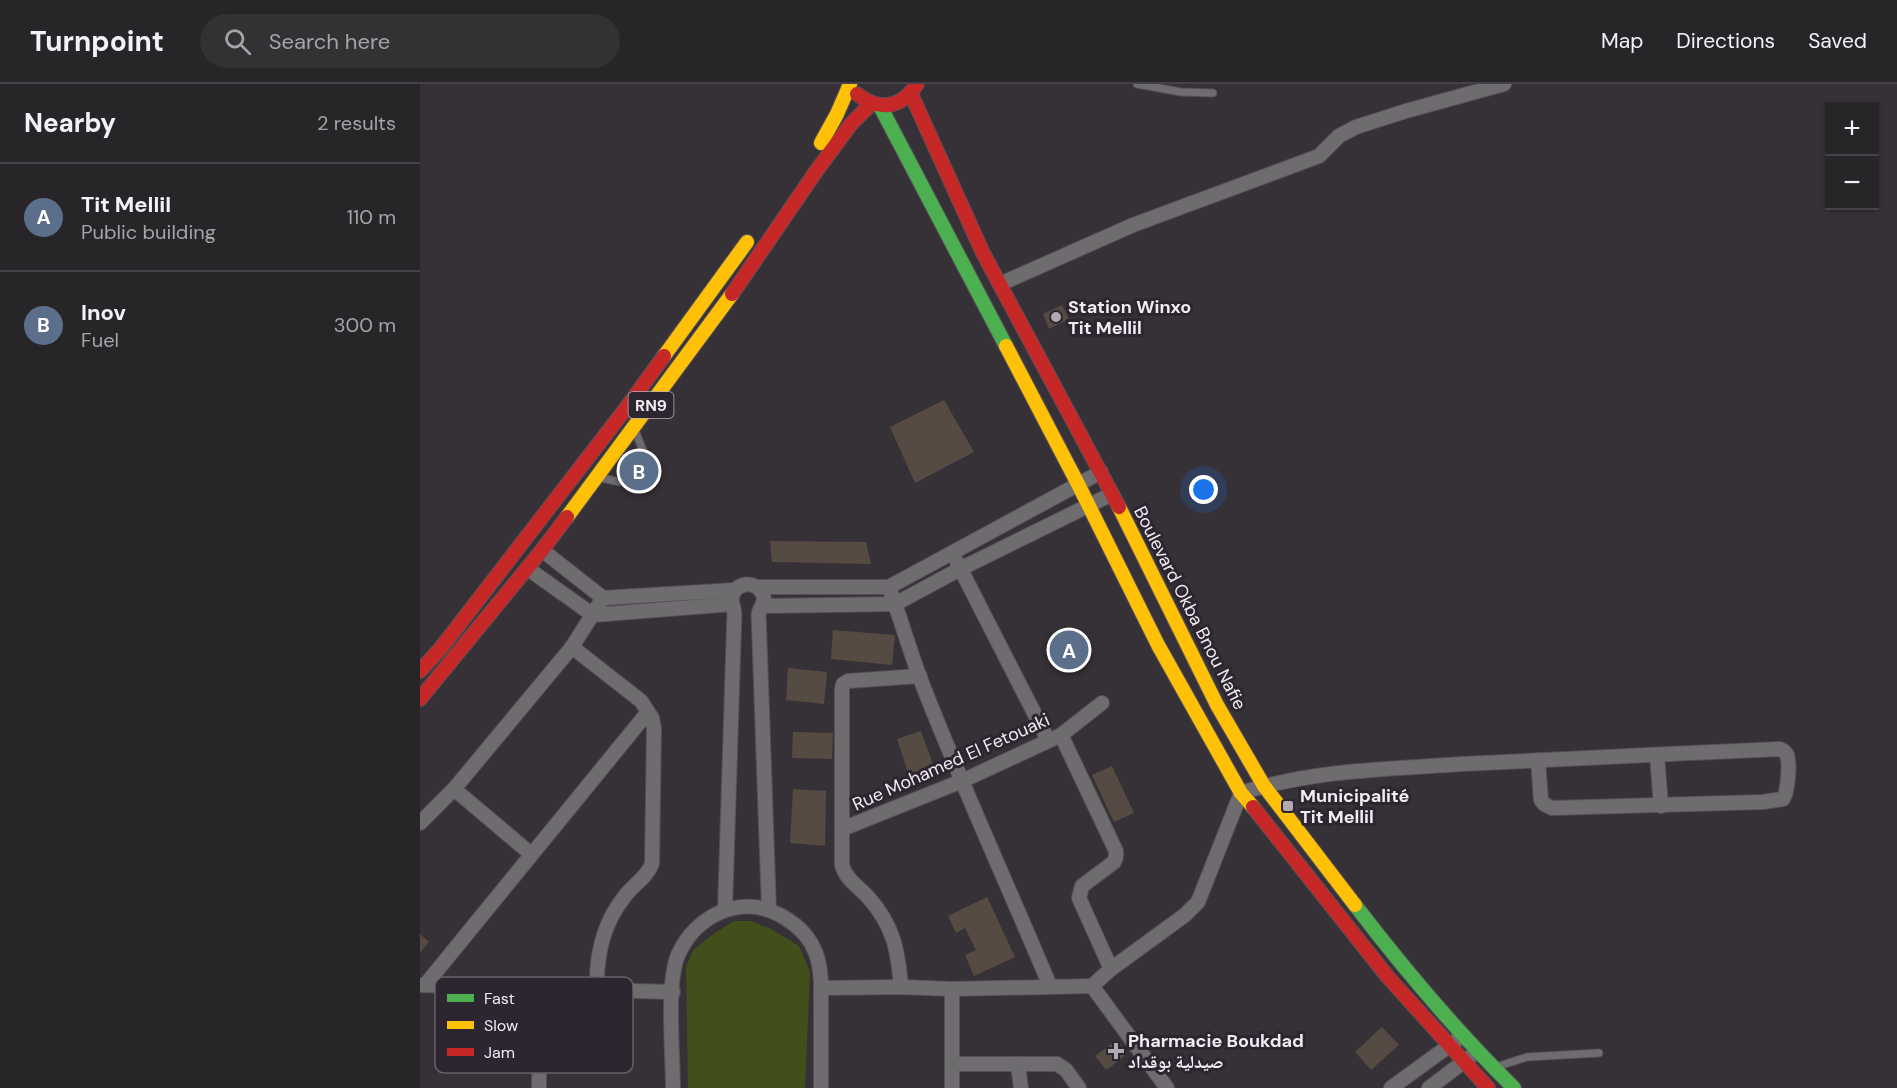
<!DOCTYPE html>
<html lang="en">
<head>
<meta charset="utf-8">
<style>
  body { margin:0; font-family:"DM Sans","Noto Naskh Arabic",sans-serif; background:#343135; color:#f1f3f6 }
  .controls { position:absolute; right:18px; top:18px; display:grid; overflow:hidden; border-radius:0px; box-shadow:0 2px 4px #0004 }
  .controls button { width:54px; height:54px; display:grid; place-items:center; padding:0; border:0; border-bottom:2px solid #444246; background:#282529; color:#f1f3f6; font:30px sans-serif }
  .you { position:absolute; left:784px; top:406px; width:21px; height:21px; margin:-15px; border:4px solid #fff; border-radius:50%; background:#1a73e8; box-shadow:0 0 0 9px #1a73e833 }
  .badge { display:grid; place-items:center; width:39px; height:39px; border-radius:50%; background:#b0aab1; color:#fff; font-size:20px; font-weight:700 }
  .pin { position:absolute; translate:-50% -50%; border:3px solid #fff; box-shadow:0 2px 6px #0006 }
  .list { margin:0; padding:0; list-style:none }
  h2 { display:flex; justify-content:space-between; align-items:center; height:78px; margin:0; padding:0 24px; font-size:26px }
  h2 small { font-size:20px; font-weight:400; color:#a5a5a8 }
  .list li { display:grid; grid-template-columns:39px 1fr auto; gap:18px; align-items:center; box-sizing:border-box; height:108px; padding:0 24px; border-top:2px solid #444246 }
  .list b { display:block; font-size:22px; white-space:nowrap }
  .list p { margin:0; font-size:20px; white-space:nowrap; color:#a5a5a8 }
  .list em { font-size:20px; font-style:normal; color:#a5a5a8 }
  .icon { flex:none; width:33px; height:33px; fill:none; stroke:currentColor; stroke-width:2; stroke-linecap:round; stroke-linejoin:round }
  .map { position:relative; flex:none; width:1477px; height:1004px; overflow:hidden }
  header { display:flex; align-items:center; gap:36px; box-sizing:border-box; height:84px; padding:0 30px; background:#282529; border-bottom:2px solid #444246 }
  header strong { font-size:28px }
  nav { display:flex; gap:33px; margin-inline-start:auto; font-size:21px }
  .search { width:420px; height:54px; background:#343135; display:flex; align-items:center; gap:15px; box-sizing:border-box; padding:0 21px; border-radius:33px; color:#a5a5a8; font-size:22px }
  main { display:flex }
  aside { flex:1; background:#282529 }
  .map>svg:first-child { display:block }
  .green { fill:#424f1a }
  .building { fill:#554b43 }
  .lines { fill:none; stroke-linecap:round; stroke-linejoin:round }
  .lane-casing { stroke:#545055; stroke-width:9 }
  .street-casing { stroke:#545055; stroke-width:16 }
  .fast-casing { stroke:#545055; stroke-width:16 }
  .slow-casing { stroke:#545055; stroke-width:16 }
  .jam-casing { stroke:#545055; stroke-width:16 }
  .lane { stroke:#6f6c70; stroke-width:7 }
  .street { stroke:#6f6c70; stroke-width:14 }
  .fast { stroke:#4caf50; stroke-width:14 }
  .slow { stroke:#ffc107; stroke-width:14 }
  .jam { stroke:#c62828; stroke-width:14 }
  .poi-dot { fill:#b0aab1; stroke:#2d252f; stroke-width:2 }
  .labels { text-anchor:middle; stroke-width:6; stroke-linejoin:round; paint-order:stroke }
  .shield { fill:#2d252f; stroke:#b6b0b8; stroke-width:1.5 }
  .shield-label { font-size:16px; font-weight:bold; fill:#f1ebf2 }
  .poi-label { font-size:18px; font-weight:bold; fill:#f1ebf2; stroke:#2d252f; text-anchor:start }
  .street-label { font-size:18px; fill:#f1ebf2; stroke:#2d252f }
  .key { fill:#2d252f; stroke:#68606a; stroke-width:1.5 }
  .key-label { font-size:16px; fill:#f1ebf2 }
</style>
</head>
<body>
<header>
<strong>Turnpoint</strong>
<div class="search"><svg class="icon" aria-label="search" viewBox="0 0 24 24"><circle cx="10" cy="10" r="6"/><path d="M15 15l6 6"/></svg>Search here</div>
<nav><a>Map</a><a>Directions</a><a>Saved</a></nav>
</header>
<main>
<aside>
<h2>Nearby<small>2 results</small></h2>
<ul class="list">
<li><span class="badge" style="background:#5c6f8a">A</span><div><b>Tit Mellil</b><p>Public building</p></div><em>110 m</em></li>
<li><span class="badge" style="background:#5c6f8a">B</span><div><b>Inov</b><p>Fuel</p></div><em>300 m</em></li>
</ul>
</aside>
<div class="map">
<svg width="1477" height="1004" viewBox="0 0 1477 1004">
  <rect width="100%" height="100%" fill="#363137"/>
  <path class="green" d="M314,837H331L351,845L379,862L390,888L385,1004H268L266,883L273,866L292,851Z"/>
  <g class="building">
    <path d="M642,221L649,235L629,245L623,230Z"/>
    <path d="M524,316L554,368L495,399L470,343Z"/>
    <path d="M213,372L235,388L224,402L202,386Z"/>
    <path d="M350,457L446,458L451,480L352,478Z"/>
    <path d="M413,546L475,551L472,581L411,575Z"/>
    <path d="M368,584L407,588L404,620L366,616Z"/>
    <path d="M501,647L515,686L490,695L477,655Z"/>
    <path d="M373,648L413,649L412,675L372,674Z"/>
    <path d="M692,682L714,729L694,738L672,691Z"/>
    <path d="M373,705L406,707L405,762L370,759Z"/>
    <path d="M567,813L595,873L554,892L545,871L556,866L545,844L536,849L528,832Z"/>
    <path d="M0,850L9,858L0,869Z"/>
    <path d="M962,943L979,961L951,986L935,968Z"/>
    <path d="M694,958L705,972L686,986L675,972Z"/>
  </g>
  <g class="lines">
    <g class="lane-casing">
      <g id="lane">
        <path d="M717,0L761,8L793,9"/>
        <path d="M182,394L200,398L225,372L216,349"/>
        <path d="M1076,983L1107,973L1179,969"/>
      </g>
    </g>
    <g class="street-casing">
      <g id="street">
        <path d="M580,200L713,141L899,72L919,52L936,43L986,27L1084,0"/>
        <path d="M122,466L183,514L315,506"/>
        <path d="M537,478L628,656"/>
        <path d="M107,484L173,531L312,520"/>
        <path d="M337,503H469L681,388"/>
        <path d="M469,503C480,533 489,564 500,594C540,698 587,799 630,902"/>
        <path d="M343,522L475,520L540,485L692,410"/>
        <path d="M152,563L221,617L232,634L234,645L232,780C227,793 213,801 205,812C183,839 176,872 177,905"/>
        <path d="M641,651L696,767V773L694,778L662,802L659,814L691,885"/>
        <path d="M1237,671L1241,722"/>
        <path d="M34,705L111,770"/>
        <path d="M0,739L34,705L152,563L183,514"/>
        <path d="M422,745L542,697L641,651L682,619"/>
        <path d="M305,826L314,542C314,537 315,532 314,527C314,523 311,519 312,514C314,498 337,495 343,511C346,518 341,522 339,528C338,532 339,538 339,542L349,826"/>
        <path d="M6,900L228,628"/>
        <path d="M0,901L253,908"/>
        <path d="M672,902L747,1004"/>
        <path d="M481,903C478,867 474,842 448,813C439,803 426,796 422,781V605L423,600L428,597L500,592"/>
        <path d="M401,904L481,903L532,905L672,902L691,885L765,831L778,818L821,709C892,686 968,685 1042,680C1148,674 1254,670 1360,665C1364,667 1365,667 1367,671C1370,679 1368,708 1363,715L1343,718L1132,724L1124,720L1121,716L1118,676"/>
        <path d="M532,980H637L646,986L659,1004"/>
        <path d="M598,981L601,1004"/>
        <path d="M119,1004L120,905"/>
        <path d="M253,1004C253,971 246,900 258,871C276,831 320,810 360,831C374,839 386,848 393,863C399,874 400,886 401,898V1004"/>
        <path d="M532,1004V905"/>
        <path d="M971,1004L1037,956"/>
        <path d="M1009,1004L1050,973"/>
      </g>
    </g>
    <g class="fast-casing">
      <g id="fast">
        <path d="M460,22L586,262"/>
        <path d="M935,821C984,885 1036,947 1094,1004"/>
      </g>
    </g>
    <g class="slow-casing">
      <g id="slow">
        <path d="M401,59L417,30L430,0"/>
        <path d="M586,262L658,400L738,561L821,709L833,723"/>
        <path d="M244,272L327,158"/>
        <path d="M699,423L797,621L844,702L935,821"/>
        <path d="M147,433L312,210"/>
      </g>
    </g>
    <g class="jam-casing">
      <g id="jam">
        <path d="M437,10C460,28 481,24 497,0"/>
        <path d="M491,10L563,169L699,423"/>
        <path d="M312,210L397,86L431,40L451,20"/>
        <path d="M0,587L21,564L207,323L244,272"/>
        <path d="M0,615L122,466L147,433"/>
        <path d="M833,723L967,892L1068,1004"/>
      </g>
    </g>
    <use href="#lane" class="lane"/>
    <use href="#street" class="street"/>
    <use href="#fast" class="fast"/>
    <use href="#slow" class="slow"/>
    <use href="#jam" class="jam"/>
  </g>
  <g class="poi-dot">
    <circle cx="636" cy="233" r="6"/>
    <rect x="862" y="716" width="12" height="12" rx="3"/>
    <path d="M693 958h6v6h6v6h-6v6h-6v-6h-6v-6h6z"/>
  </g>
  <g class="labels">
    <rect class="shield" x="208.5" y="308" width="45" height="26" rx="4.5"/>
    <g class="shield-label">
      <text x="231" y="327">RN9</text>
    </g>
    <g class="poi-label">
      <text x="648" y="229">Station Winxo<tspan x="648" dy="21">Tit Mellil</tspan></text>
      <text x="880" y="718">Municipalité<tspan x="880" dy="21">Tit Mellil</tspan></text>
      <text x="708" y="963">Pharmacie Boukdad<tspan x="708" dy="21">صيدلية بوقداد</tspan></text>
    </g>
    <g class="street-label">
      <text transform="translate(770 524) rotate(63)" y="6">Boulevard Okba Bnou Nafie</text>
      <text transform="translate(531 678) rotate(-24)" y="6">Rue Mohamed El Fetouaki</text>
    </g>
  </g>
  <rect x="15" y="893" width="198" height="96" rx="9" class="key"/>
  <rect x="27" y="910" width="27" height="8" fill="#4caf50"/>
  <rect x="27" y="937" width="27" height="8" fill="#ffc107"/>
  <rect x="27" y="964" width="27" height="8" fill="#c62828"/>
  <g class="key-label">
    <text x="64" y="920">Fast</text>
    <text x="64" y="947">Slow</text>
    <text x="64" y="974">Jam</text>
  </g>
</svg>
<div class="controls">
<button>+</button>
<button>−</button>
</div>
<div class="you"></div>
<div class="pin badge" style="left:649px;top:566px;background:#5c6f8a">A</div>
<div class="pin badge" style="left:219px;top:387px;background:#5c6f8a">B</div>
</div>
</main>
</body>
</html>
